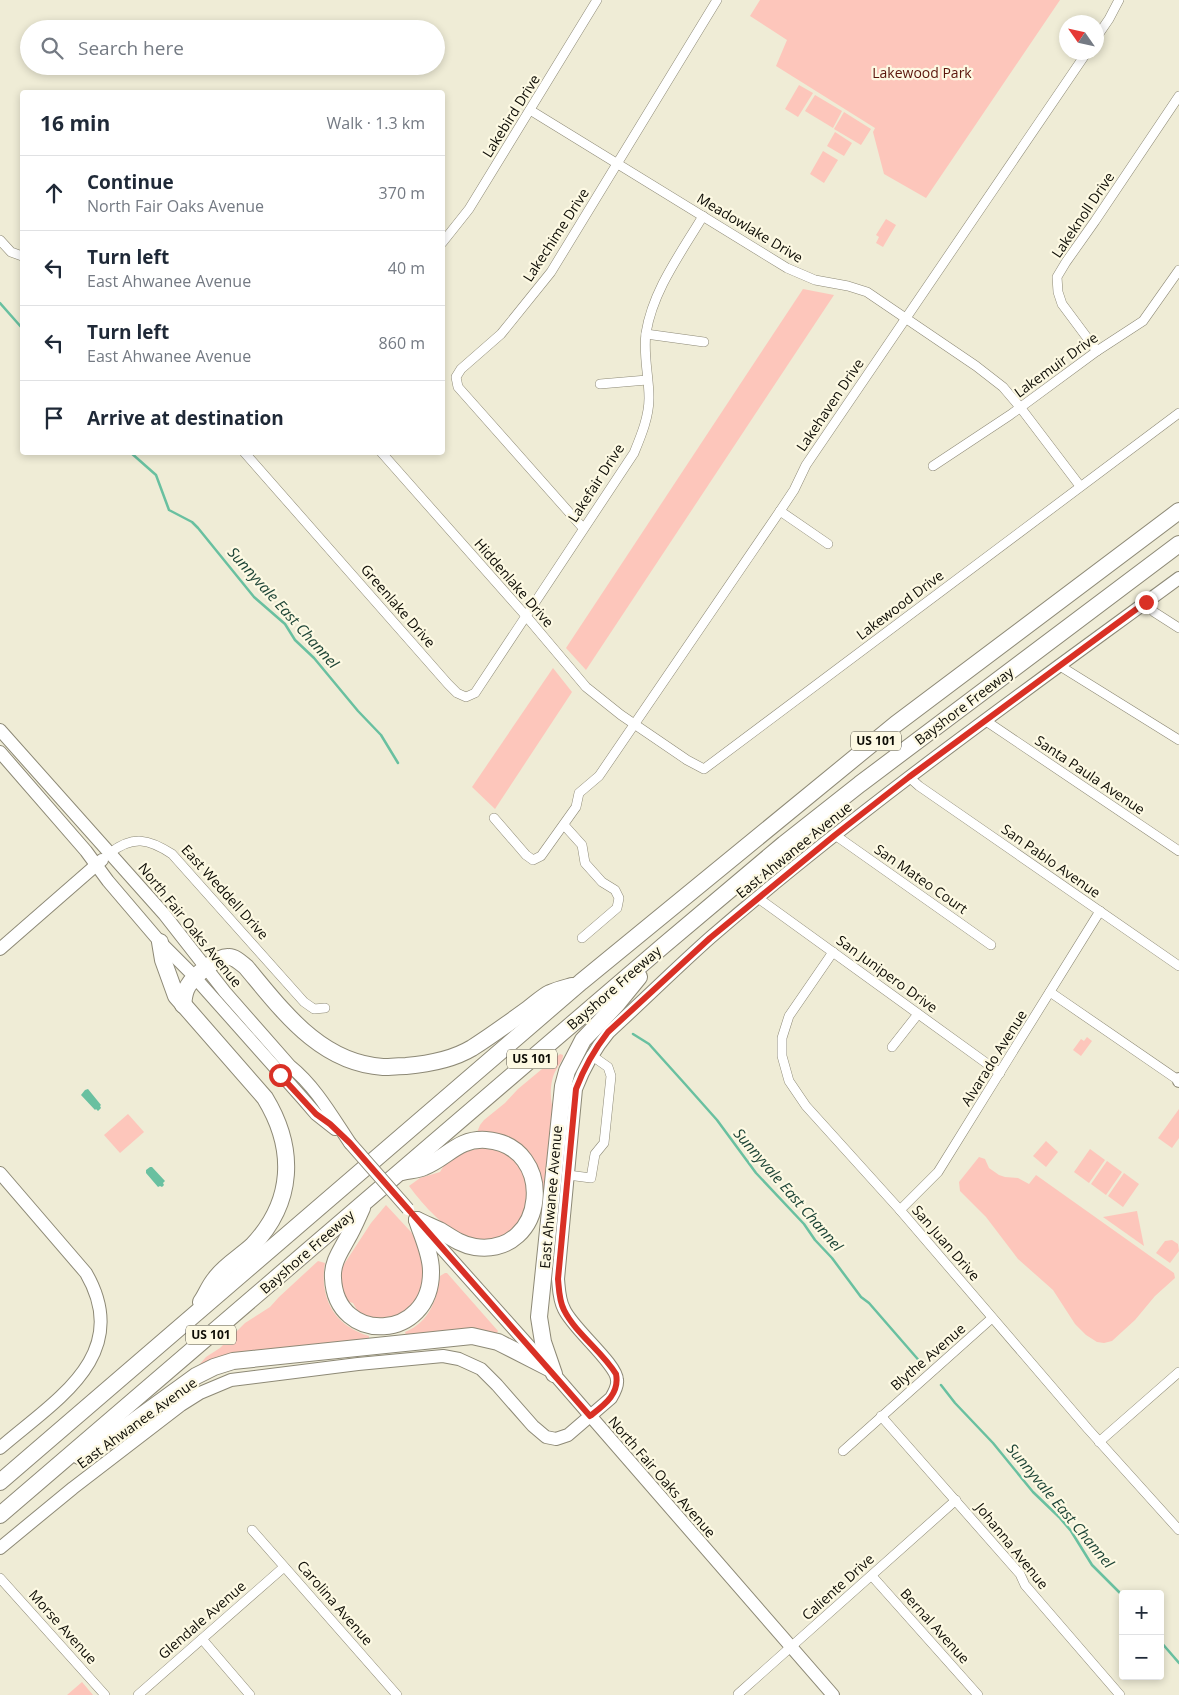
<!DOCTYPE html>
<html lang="en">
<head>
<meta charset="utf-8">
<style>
  body { margin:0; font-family:"Open Sans",sans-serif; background:#f6f6f7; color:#1f2937 }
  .controls { position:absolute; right:15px; bottom:15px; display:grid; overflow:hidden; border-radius:5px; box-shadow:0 2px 8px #0003 }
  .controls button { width:45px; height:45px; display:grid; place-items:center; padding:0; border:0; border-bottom:1px solid #e0e1e3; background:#fff; color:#1f2937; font:25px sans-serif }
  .compass { position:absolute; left:1059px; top:15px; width:45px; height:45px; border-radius:50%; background:#fff; box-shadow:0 2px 8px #0003; rotate:304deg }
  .stop { position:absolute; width:15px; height:15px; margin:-11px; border:4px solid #d93025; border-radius:50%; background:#fff }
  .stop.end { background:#d93025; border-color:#fff; box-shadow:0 1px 5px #0008 }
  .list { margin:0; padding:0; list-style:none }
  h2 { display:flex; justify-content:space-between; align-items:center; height:65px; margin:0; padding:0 20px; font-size:21px }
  h2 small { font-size:16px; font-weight:400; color:#747a83 }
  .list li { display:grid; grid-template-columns:32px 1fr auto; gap:15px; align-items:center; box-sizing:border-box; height:75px; padding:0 20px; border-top:1px solid #e0e1e3 }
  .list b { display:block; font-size:19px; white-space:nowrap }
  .list p { margin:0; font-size:16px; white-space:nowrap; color:#747a83 }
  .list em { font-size:16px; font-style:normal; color:#747a83 }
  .icon { flex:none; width:28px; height:28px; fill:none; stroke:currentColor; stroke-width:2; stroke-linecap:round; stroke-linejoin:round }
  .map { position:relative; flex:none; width:1179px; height:1695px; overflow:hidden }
  .search { position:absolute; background:#fff; box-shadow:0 2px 8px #0003; left:20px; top:20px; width:425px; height:55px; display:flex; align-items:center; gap:12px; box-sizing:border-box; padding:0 18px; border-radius:28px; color:#747a83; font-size:19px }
  .panel { position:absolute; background:#fff; box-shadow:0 2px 8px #0003; left:20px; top:90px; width:425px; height:365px; border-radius:5px }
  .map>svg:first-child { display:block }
  .green { fill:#fdc6bb }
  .water { fill:#69c0a0 }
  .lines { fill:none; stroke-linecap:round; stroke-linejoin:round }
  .stream { stroke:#69c0a0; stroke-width:2.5 }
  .street-casing { stroke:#8d8976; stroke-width:10 }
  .secondary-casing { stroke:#8d8976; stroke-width:14 }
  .highway-casing { stroke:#8d8976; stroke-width:18 }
  .street { stroke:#fff; stroke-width:9 }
  .secondary { stroke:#fff; stroke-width:12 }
  .highway { stroke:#fff; stroke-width:16 }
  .secondary-bridge-casing { stroke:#8d8976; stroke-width:14; stroke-linecap:butt }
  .secondary-bridge { stroke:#fff; stroke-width:12 }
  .route { stroke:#d93025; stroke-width:6 }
  .labels { text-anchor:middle; stroke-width:4.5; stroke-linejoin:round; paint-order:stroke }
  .shield { fill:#fdf9e3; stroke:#555348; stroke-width:1 }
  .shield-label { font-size:12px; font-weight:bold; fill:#0d0c05 }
  .park-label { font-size:14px; fill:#5a150b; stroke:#fdf9e3 }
  .street-label { font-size:14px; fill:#0d0c05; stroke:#fdf9e3 }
  .water-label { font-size:15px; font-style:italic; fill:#1d4436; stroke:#fdf9e3 }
</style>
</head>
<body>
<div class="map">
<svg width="1179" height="1695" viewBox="0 0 1179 1695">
  <rect width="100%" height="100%" fill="#efecd6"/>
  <g class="green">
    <path d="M760,0H1060L926,198L884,174L873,132L875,128L776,66L787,40L750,16Z"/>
    <path d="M799,85L813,93L798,117L785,109Z"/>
    <path d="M815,95L842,111L833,128L805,111Z"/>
    <path d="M844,112L871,129L861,145L834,129Z"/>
    <path d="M835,132L852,143L844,156L827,146Z"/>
    <path d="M823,151L838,160L824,183L810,174Z"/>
    <path d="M886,219L896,225L883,247L876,243L879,237L876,235Z"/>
    <path d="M803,289L834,295L586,670L566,648Z"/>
    <path d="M553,668L572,692L495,809L472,787Z"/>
    <path d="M1087,1037L1092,1041L1081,1056L1073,1050L1081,1039L1084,1041Z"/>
    <path d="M560,1054L563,1055C563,1061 559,1064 556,1070C550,1080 549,1100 554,1111L545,1190L542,1189L539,1187L534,1168L476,1135L480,1125L484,1120L505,1103L518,1089Z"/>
    <path d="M1179,1109V1138L1172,1148L1158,1138Z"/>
    <path d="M128,1114L144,1132L120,1153L104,1135Z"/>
    <path d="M1046,1141L1058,1152L1046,1167L1033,1156Z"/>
    <path d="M487,1147C496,1150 505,1152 512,1158C548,1191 517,1254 469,1238C445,1230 424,1206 409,1186L420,1178L440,1172L446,1162L457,1155L472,1150Z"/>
    <path d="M1090,1149L1105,1160L1089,1183L1074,1172Z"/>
    <path d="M979,1157L985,1159L989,1168L999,1175L1005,1177L1018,1178L1029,1184L1036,1175L1174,1273L1175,1278L1155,1296L1135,1320L1112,1341L1104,1343L1097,1342L1086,1335L1075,1324L1053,1290L1018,1259L986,1217L960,1191L959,1182Z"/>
    <path d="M1107,1161L1122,1172L1106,1195L1091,1184Z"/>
    <path d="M1124,1173L1139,1184L1123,1207L1108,1196Z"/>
    <path d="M386,1205L411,1232L419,1244L425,1259L423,1295L402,1320L376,1323L357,1310L353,1303L346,1301L339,1272L371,1223Z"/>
    <path d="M1137,1211L1144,1246L1103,1217Z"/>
    <path d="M1172,1240L1178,1244L1179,1251L1170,1263L1156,1253L1165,1241Z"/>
    <path d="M318,1261L325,1263C319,1298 334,1326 369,1336V1344L199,1365L206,1357L220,1348L245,1323L270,1307L279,1297Z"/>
    <path d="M445,1273H447L498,1331L495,1337L407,1339L405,1332C430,1322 437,1299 440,1276Z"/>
    <path d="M82,1682L93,1695H67Z"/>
  </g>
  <g class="water">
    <path d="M88,1089L101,1105L100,1106L101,1108L98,1111L96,1109L95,1110L81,1095L85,1090Z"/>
    <path d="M150,1167H152L165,1181L163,1183L164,1185L162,1187L160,1186L158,1187L146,1173V1170Z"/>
  </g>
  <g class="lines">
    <g class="stream">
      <path d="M0,303L22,328"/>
      <path d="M130,452L156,475L169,510L192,522L198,528L254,597L285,624L295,640L314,658L358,711L381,735L398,763"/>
      <path d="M633,1034L649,1044L685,1084L717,1120L756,1173L804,1224L815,1240L832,1258L861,1297L869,1303L922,1364"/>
      <path d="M941,1385L955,1403L993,1443L1033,1492L1059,1517L1071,1531L1092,1565L1123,1596"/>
      <path d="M1160,1641L1179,1663"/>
    </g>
    <g class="street-casing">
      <g id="street">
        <path d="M1096,38L1109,19L1119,0"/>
        <path d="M530,110L787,268L815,280L848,286L867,292L976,366L1003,387L1020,407L1080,486"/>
        <path d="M0,240L11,252L22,256"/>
        <path d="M442,243L469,209L597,0"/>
        <path d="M646,334L704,342"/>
        <path d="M1097,351L1062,304L1058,292L1057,277L1066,262L1095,221L1179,96"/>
        <path d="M600,384L647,380"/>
        <path d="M244,452L448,684L457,693L466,697L475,693L634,453C641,436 649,417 649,398C649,376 643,355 646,333C653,290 681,253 703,216"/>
        <path d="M381,452L526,616L586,687L621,715L687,760L704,769L1179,413"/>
        <path d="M933,466L1010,415L1097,351L1143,321L1179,270"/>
        <path d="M780,511L828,544"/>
        <path d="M583,528L458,387L456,377L461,369L501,334L551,272L717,0"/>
        <path d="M1146,602L1154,612L1179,628"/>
        <path d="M1060,666L1179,740"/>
        <path d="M986,721L1179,851"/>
        <path d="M909,777L919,786L1179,966"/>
        <path d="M494,818L526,855L533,860L541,856L576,807L579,793L599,776L780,511L794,490L806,465L1087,52"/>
        <path d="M564,825L582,845L585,863L602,882L615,890L619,898L617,908L582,938"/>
        <path d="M835,835L991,945"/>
        <path d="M110,853C133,835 149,839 172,854L304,1002L314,1009L325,1008"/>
        <path d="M758,898L1000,1073"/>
        <path d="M833,952L789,1016L782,1038V1056L789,1081L806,1106L900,1210L1088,1429L1179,1530"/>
        <path d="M1050,992L1178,1080"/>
        <path d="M892,1047L918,1014"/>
        <path d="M568,1175L591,1178L595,1154L604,1143L611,1076L608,1067L591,1055"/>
        <path d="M900,1210L938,1172L1100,911"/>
        <path d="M881,1416L1020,1574L1025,1585L1120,1695"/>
        <path d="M1099,1442L1179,1372"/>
        <path d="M843,1451L992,1318"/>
        <path d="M252,1530L397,1695"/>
        <path d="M872,1576L978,1695"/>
        <path d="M0,1578L105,1695"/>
        <path d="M202,1639L250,1695"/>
        <path d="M738,1694L956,1500"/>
        <path d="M138,1695L284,1567"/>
      </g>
    </g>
    <g class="secondary-casing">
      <g id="secondary">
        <path d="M0,730L164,914L225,992L290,1066C315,1086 332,1116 350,1143"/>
        <path d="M0,752L86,851L108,881L160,942L190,972L304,1100L316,1114L335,1129"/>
        <path d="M0,949L102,860"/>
        <path d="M1179,1079V1081"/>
        <path d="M0,1173L86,1273C134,1356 54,1401 0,1448"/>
        <path d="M420,1224L554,1374L833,1695"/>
        <path d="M0,1548L73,1488L181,1405L200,1393L231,1380L358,1364L443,1356L459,1359L481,1369L497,1385L533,1426L546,1437L556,1439L568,1435L611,1398C614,1393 618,1386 617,1380C617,1364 572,1328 564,1309C559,1300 559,1289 558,1279L576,1089C584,1068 594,1050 609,1032C643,1001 676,968 711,937C859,809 1021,694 1179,578"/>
      </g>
    </g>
    <g class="highway-casing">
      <g id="highway">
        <path d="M160,942L163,960L176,996L265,1098C296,1149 294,1202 252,1246C240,1257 224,1266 215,1279C209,1286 206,1295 201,1302"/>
        <path d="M183,1005C184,998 184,992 188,986C193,977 218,955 229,957C235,957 241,963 246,967C283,1011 320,1063 383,1067C391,1067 399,1066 406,1066C429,1064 452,1060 472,1048C491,1036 510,1022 528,1009C535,1004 542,997 550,993C557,990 565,988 572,986"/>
        <path d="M402,1172C409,1170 418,1170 424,1167C447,1158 458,1138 486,1140C557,1145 548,1257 475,1247C462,1245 452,1238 441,1231C433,1227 425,1224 417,1220"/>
        <path d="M362,1208C357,1219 353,1229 347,1239C340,1252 332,1263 333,1278C336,1346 432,1341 431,1271C431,1254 422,1236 417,1220"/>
        <path d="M554,1374L543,1342L539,1317L563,1086L567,1071L583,1040L617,1004L639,977"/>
        <path d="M79,1456L101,1445L196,1376L214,1367L233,1361L472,1336L498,1342L549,1368"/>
        <path d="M0,1482L581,982L896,724L1179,511"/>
        <path d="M0,1515L663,946L784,844L860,784L1179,544"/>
      </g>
    </g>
    <use href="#street" class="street"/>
    <use href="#secondary" class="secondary"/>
    <use href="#highway" class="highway"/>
    <g class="secondary-bridge-casing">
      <path id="secondary-bridge" d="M350,1143L408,1209"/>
    </g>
    <use href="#secondary-bridge" class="secondary-bridge"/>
  </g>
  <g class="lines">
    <path class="route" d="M280,1075L316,1114L330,1124L350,1143L590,1416C604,1405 620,1394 616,1374C602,1351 576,1334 564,1310C559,1301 559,1289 558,1279L576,1089C584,1068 594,1050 608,1032L710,938L835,835L909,777L1146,602"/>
  </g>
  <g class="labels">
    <g class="shield">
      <rect x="851" y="731.5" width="50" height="19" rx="4"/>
      <rect x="507" y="1049.5" width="50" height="19" rx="4"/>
      <rect x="186" y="1325.5" width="50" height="19" rx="4"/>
    </g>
    <g class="shield-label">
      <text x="876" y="745">US 101</text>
      <text x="532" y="1063">US 101</text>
      <text x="211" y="1339">US 101</text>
    </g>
    <g class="park-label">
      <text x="922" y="78">Lakewood Park</text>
    </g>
    <g class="street-label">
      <text transform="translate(511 116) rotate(-58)" y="5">Lakebird Drive</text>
      <text transform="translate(1083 215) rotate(-56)" y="5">Lakeknoll Drive</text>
      <text transform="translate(750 228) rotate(31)" y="5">Meadowlake Drive</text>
      <text transform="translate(556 235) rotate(-57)" y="5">Lakechime Drive</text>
      <text transform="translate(1056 365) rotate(-36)" y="5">Lakemuir Drive</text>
      <text transform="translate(830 405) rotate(-56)" y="5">Lakehaven Drive</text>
      <text transform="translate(596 483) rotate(-57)" y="5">Lakefair Drive</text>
      <text transform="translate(514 583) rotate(49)" y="5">Hiddenlake Drive</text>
      <text transform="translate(900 605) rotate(-37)" y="5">Lakewood Drive</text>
      <text transform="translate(398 606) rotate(49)" y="5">Greenlake Drive</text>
      <text transform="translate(964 706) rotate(-37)" y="5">Bayshore Freeway</text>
      <text transform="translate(1090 775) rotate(34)" y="5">Santa Paula Avenue</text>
      <text transform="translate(794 850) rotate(-39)" y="5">East Ahwanee Avenue</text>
      <text transform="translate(1051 861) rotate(35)" y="5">San Pablo Avenue</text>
      <text transform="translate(921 879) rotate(35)" y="5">San Mateo Court</text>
      <text transform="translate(225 892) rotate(48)" y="5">East Weddell Drive</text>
      <text transform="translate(190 925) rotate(51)" y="5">North Fair Oaks Avenue</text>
      <text transform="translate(887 974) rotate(36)" y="5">San Junipero Drive</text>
      <text transform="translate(614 988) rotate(-41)" y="5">Bayshore Freeway</text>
      <text transform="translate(994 1058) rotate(-58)" y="5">Alvarado Avenue</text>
      <text transform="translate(551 1197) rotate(-85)" y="5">East Ahwanee Avenue</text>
      <text transform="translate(946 1243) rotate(49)" y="5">San Juan Drive</text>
      <text transform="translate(307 1252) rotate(-41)" y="5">Bayshore Freeway</text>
      <text transform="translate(928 1357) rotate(-41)" y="5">Blythe Avenue</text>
      <text transform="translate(137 1423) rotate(-36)" y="5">East Ahwanee Avenue</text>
      <text transform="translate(662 1477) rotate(49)" y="5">North Fair Oaks Avenue</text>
      <text transform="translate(1012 1546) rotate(51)" y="5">Johanna Avenue</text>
      <text transform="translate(838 1587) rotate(-42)" y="5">Caliente Drive</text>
      <text transform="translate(335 1603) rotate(49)" y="5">Carolina Avenue</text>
      <text transform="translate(202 1620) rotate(-41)" y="5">Glendale Avenue</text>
      <text transform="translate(935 1626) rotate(48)" y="5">Bernal Avenue</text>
      <text transform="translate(63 1627) rotate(48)" y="5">Morse Avenue</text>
    </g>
    <g class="water-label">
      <text transform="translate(283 608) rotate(48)" y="5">Sunnyvale East Channel</text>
      <text transform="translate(788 1190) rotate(49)" y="5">Sunnyvale East Channel</text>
      <text transform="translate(1060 1506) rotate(50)" y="5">Sunnyvale East Channel</text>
    </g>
  </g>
</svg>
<div class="controls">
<button>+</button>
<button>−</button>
</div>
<svg class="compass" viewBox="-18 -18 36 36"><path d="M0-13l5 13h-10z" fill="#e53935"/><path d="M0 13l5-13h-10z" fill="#747a83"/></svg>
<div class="stop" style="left:280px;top:1075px"></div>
<div class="stop end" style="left:1146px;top:602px"></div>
<div class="search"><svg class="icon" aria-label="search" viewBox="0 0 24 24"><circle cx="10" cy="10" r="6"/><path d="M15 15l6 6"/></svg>Search here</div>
<section class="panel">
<h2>16 min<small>Walk · 1.3 km</small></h2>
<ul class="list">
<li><svg class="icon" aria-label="ahead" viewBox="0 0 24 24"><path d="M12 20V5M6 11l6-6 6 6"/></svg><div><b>Continue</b><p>North Fair Oaks Avenue</p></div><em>370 m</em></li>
<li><svg class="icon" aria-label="left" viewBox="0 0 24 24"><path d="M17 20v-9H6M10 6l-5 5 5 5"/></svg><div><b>Turn left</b><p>East Ahwanee Avenue</p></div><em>40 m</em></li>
<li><svg class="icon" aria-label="left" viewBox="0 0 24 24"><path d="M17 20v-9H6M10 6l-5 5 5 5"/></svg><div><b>Turn left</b><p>East Ahwanee Avenue</p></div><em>860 m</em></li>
<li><svg class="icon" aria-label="arrive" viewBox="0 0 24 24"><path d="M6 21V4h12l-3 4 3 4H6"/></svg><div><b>Arrive at destination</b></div></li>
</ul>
</section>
</div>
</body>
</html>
